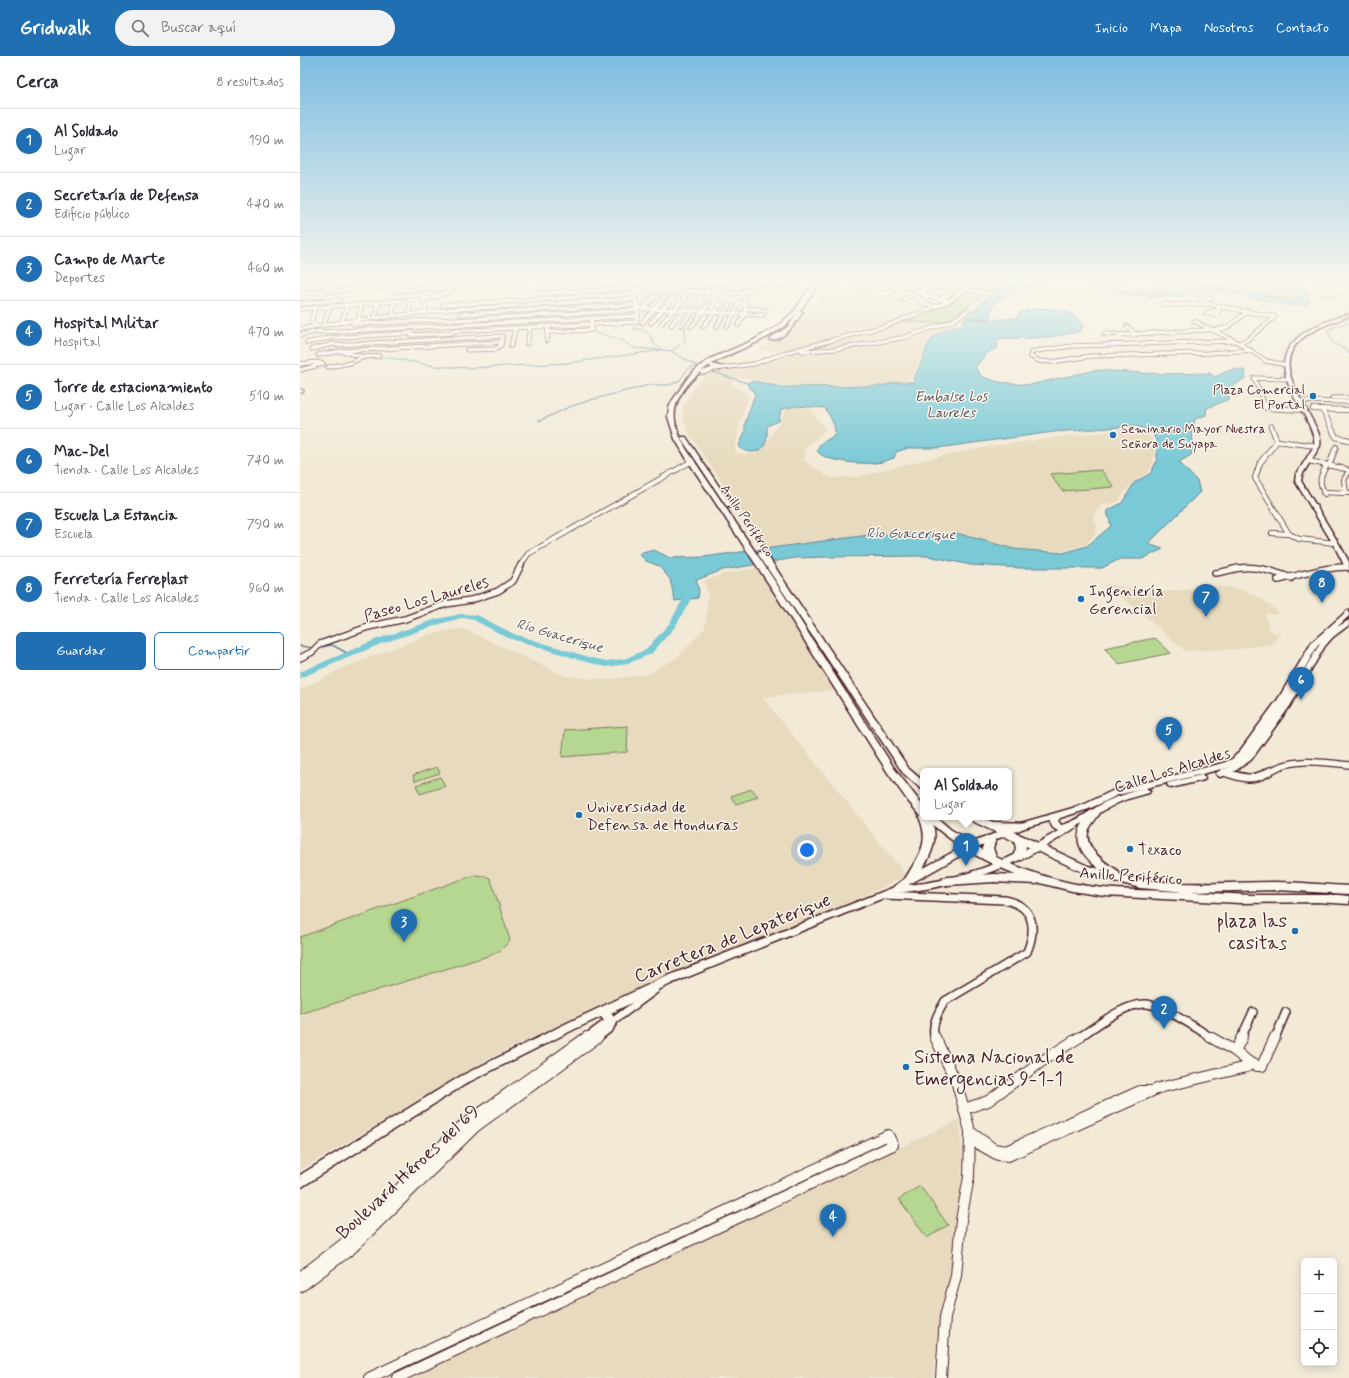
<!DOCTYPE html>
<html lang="es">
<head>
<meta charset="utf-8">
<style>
  body { margin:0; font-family:Mynerve,sans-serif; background:#f2f2f3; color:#2b2b33 }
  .controls { position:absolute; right:12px; bottom:12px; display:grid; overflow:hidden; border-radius:6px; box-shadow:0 2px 10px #0003 }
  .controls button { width:36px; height:36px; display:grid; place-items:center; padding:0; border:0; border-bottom:1px solid #e1e1e2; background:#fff; color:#2b2b33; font:20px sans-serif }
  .you { position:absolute; left:507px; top:794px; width:14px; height:14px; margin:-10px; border:3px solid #fff; border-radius:50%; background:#1a73e8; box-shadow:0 0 0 6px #1a73e833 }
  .badge { display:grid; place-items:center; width:26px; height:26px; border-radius:50%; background:#1f6fb2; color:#fff; font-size:13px; font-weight:700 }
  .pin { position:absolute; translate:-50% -33px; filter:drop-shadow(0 1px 2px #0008) }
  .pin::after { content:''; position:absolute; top:21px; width:14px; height:12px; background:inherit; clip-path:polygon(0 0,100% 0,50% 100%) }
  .popup { position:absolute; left:620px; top:712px; width:92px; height:52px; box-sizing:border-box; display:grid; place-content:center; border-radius:6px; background:#fff; filter:drop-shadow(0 1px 3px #0005); font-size:13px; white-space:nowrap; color:#7c7c81 }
  .popup b { font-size:15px; color:#2b2b33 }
  .popup::after { content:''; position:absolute; left:50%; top:100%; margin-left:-8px; border:8px solid transparent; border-top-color:#fff }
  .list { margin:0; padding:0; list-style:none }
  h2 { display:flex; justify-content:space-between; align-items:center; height:52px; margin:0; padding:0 16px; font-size:17px }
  h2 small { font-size:13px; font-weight:400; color:#7c7c81 }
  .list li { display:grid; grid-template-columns:26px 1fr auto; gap:12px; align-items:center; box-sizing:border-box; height:64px; padding:0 16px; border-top:1px solid #e1e1e2 }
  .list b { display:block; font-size:15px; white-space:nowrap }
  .list p { margin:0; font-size:13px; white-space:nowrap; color:#7c7c81 }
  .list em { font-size:13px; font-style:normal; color:#7c7c81 }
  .actions { display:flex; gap:8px; padding:12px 16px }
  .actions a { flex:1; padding:9px 0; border:1px solid #1f6fb2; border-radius:6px; text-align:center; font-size:14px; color:#1f6fb2 }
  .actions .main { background:#1f6fb2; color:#fff }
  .icon { flex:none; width:22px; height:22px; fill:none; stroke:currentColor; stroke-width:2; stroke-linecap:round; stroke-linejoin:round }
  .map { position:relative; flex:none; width:1049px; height:1322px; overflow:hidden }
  header { display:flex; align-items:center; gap:24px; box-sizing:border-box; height:56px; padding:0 20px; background:#1f6fb2; color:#fff }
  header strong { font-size:19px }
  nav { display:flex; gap:22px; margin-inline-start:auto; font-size:14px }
  .search { width:280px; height:36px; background:#f2f2f3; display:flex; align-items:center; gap:10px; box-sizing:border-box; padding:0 14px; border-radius:22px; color:#7c7c81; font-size:15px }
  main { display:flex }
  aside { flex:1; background:#fff }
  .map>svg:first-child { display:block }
  .built { fill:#e7dabe }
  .green { fill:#b5d791; stroke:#807b5e }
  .water { fill:#7ac9d6; stroke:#678592 }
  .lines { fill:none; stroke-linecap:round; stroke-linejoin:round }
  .stream-far1 { stroke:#678592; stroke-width:1 }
  .stream { stroke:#678592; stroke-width:1.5 }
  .river { fill:#7ac9d6; fill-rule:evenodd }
  .minor-far4-casing { stroke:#4a1f2b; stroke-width:5 }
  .minor-far3-casing { stroke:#4a1f2b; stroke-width:6 }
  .minor-far2-casing { stroke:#4a1f2b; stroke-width:8 }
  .minor-far1-casing { stroke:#4a1f2b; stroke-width:10 }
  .minor-casing { stroke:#4a1f2b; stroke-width:12 }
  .major-casing { stroke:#4a1f2b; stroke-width:3 }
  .highway-casing { stroke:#4a1f2b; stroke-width:3 }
  .minor-far4 { stroke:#fbf7ec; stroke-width:3.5 }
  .minor-far3 { stroke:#fbf7ec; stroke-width:4.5 }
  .minor-far2 { stroke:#fbf7ec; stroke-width:5.5 }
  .minor-far1 { stroke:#fbf7ec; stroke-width:7 }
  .minor { stroke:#fbf7ec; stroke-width:10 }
  .major { fill:#fbf7ec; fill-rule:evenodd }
  .highway { fill:#fbf7ec; fill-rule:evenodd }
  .poi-dot { fill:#1f6fb2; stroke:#fbf7ec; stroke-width:1.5 }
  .labels { text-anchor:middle; stroke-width:3; stroke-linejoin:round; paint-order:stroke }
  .far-poi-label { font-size:13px; fill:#4a1f2b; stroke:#fbf7ec; text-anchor:end }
  .far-street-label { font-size:13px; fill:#4a1f2b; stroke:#fbf7ec }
  .far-water-label { font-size:14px; font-style:italic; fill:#58525e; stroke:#fbf7ec }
  .poi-label { font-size:16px; fill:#4a1f2b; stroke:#fbf7ec; text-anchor:start }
  .street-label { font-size:16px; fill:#4a1f2b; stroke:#fbf7ec }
  .near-poi-label { font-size:19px; fill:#4a1f2b; stroke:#fbf7ec; text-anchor:end }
  .near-street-label { font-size:19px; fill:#4a1f2b; stroke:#fbf7ec }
</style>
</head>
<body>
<header>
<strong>Gridwalk</strong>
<div class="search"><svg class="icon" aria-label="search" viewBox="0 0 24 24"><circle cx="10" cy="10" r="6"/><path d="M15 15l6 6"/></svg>Buscar aquí</div>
<nav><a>Inicio</a><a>Mapa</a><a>Nosotros</a><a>Contacto</a></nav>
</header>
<main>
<aside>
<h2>Cerca<small>8 resultados</small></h2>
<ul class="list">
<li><span class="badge">1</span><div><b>Al Soldado</b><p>Lugar</p></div><em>190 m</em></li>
<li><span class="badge">2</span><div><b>Secretaría de Defensa</b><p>Edificio público</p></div><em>440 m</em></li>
<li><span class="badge">3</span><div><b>Campo de Marte</b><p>Deportes</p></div><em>460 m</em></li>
<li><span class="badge">4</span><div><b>Hospital Militar</b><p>Hospital</p></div><em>470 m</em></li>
<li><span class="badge">5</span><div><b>Torre de estacionamiento</b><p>Lugar · Calle Los Alcaldes</p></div><em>510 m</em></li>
<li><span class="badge">6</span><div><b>Mac-Del</b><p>Tienda · Calle Los Alcaldes</p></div><em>740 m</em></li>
<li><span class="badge">7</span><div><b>Escuela La Estancia</b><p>Escuela</p></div><em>790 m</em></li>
<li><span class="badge">8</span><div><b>Ferretería Ferreplast</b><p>Tienda · Calle Los Alcaldes</p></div><em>960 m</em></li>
</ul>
<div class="actions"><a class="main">Guardar</a><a>Compartir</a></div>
</aside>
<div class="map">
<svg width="1049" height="1322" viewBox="0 0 1049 1322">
  <rect width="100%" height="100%" fill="#f2ead7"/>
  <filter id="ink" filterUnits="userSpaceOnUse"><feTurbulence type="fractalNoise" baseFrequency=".025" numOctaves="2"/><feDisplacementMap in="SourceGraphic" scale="8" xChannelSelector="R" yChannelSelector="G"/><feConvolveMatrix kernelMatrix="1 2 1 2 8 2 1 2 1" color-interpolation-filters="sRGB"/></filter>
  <g filter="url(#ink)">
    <g class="built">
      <path d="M529,226L543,228L540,229H542L547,234L585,240L628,252L575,272L484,296L459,293L490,276L506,256L510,257L509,256L516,249L519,237Z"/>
      <path d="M602,266L637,268L600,281L539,293L499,294Z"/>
      <path d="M655,266L630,282L624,292L618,312L608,324L579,329H487L440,321L435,322L431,325L432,329L449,339L439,369L435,392L436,397L442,398H453L463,392L484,359V353L497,351L511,353L525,373L518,381L506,390L504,405L530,422L556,421L633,402L691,390L834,372L847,377L853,385L855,393L852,410L848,417L832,427L817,446L803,449L796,455L793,461L797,469L795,478L786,489L762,495L715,493L657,477L568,479L466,492L389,377L383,362V351L395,330L407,318L413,315L453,311L491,298L538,295L603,283Z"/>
      <path d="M153,269L151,277L113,279L116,271Z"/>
      <path d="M456,512L535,634L462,641L606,819L592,827L498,870L293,953L186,1004L0,1114V634L43,612L128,579L151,574L164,573L265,620L305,624L348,618L378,601L405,572L408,540L404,525L422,519Z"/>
      <path d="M804,527L837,535L855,537L919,530L940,533L959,541L977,555V559L965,557L969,575L980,578L972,588L937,593L885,595L848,563Z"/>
      <path d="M660,1063L662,1100L661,1140L651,1221L640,1262L633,1322H111Z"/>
    </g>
    <g class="green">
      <path d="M327,223H360L363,227L332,230Z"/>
      <path d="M594,223H639L646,228L655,227L662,224L677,227L665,230L658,238Z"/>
      <path d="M877,223L883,227L939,231L977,229L976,223H991L994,242H975L956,236L896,229L862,237L833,235L834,232L851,234L863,232L855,228Z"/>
      <path d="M704,224L720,228L706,233L700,232L685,237L676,236L671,240L679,242L650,263L636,267L606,266L654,246L672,230Z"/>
      <path d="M801,414L814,431L762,435L750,418Z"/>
      <path d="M855,582L871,597L819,608L804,592Z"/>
      <path d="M328,670L327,696L262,701L265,674Z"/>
      <path d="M137,711L140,717L115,725L113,719Z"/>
      <path d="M140,721L145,730L120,738L116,729Z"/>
      <path d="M452,733L458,741L436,748L431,740Z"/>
      <path d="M174,819L185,820L190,822L193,830L210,884L201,894L191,899L0,958V881Z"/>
      <path d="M620,1130L648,1169L627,1182L599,1143Z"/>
    </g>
    <g class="water">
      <path d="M728,223H749C732,235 705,230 693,250C691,253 691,259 690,263L666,261L698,233L718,228Z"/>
      <path d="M776,223H790L820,234L846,237L866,238L898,232H917L993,245L998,242L993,226L995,223H1005L1002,227L1010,245L1006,249H984L943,239L913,235L874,241L830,239L808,234Z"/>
      <path d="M746,252C761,255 777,255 783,271L780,275C754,282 729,283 702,282L698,284L696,287L698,291L687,297L675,311L682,321L699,326L729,329L796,314L860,318L910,317L914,321C928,316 930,311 946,315L945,322L929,333V343L907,352L906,359L895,363L892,376L893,388L891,399L879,406L897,425L900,436L848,488L863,493L842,503H820L802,512H721L671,509L628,500L526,501L495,502L423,514L396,524L399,535L398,542L375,545L370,523L359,510L346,505L339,498L354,494L370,502L403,501L569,479L656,477L714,493L763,497L787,490L811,470L807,455L822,447L834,427L851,417L857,404V386L851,375L836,370L754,376L637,392H608L596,396L594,402C590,403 586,405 582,406C567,409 526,407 517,395L520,388L535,379C536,369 530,361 525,352L497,350L481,353L479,365L467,370C467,377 468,384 464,390C459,398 444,398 439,390L445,376V367L455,338L447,327L453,325L483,331L581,330L596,326H615L613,323C632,294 617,279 662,269L665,262C684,263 703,266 720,260L718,257L729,254Z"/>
    </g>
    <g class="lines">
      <g class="stream-far1">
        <path d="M1004,234L1025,240L1049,239"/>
        <path d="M1049,267L1038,269L1027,274L1034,288L1047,294L1049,297"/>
        <path d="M337,270L333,273L344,274L352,282L354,288L363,294"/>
        <path d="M290,275L321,284L334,292L360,294"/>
        <path d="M364,294L371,295L399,311"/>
        <path d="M371,295L385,285V271"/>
        <path d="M86,301L134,310L169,312L268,307L363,294"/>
        <path d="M410,315L447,327"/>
        <path d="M239,365L269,351L294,343L349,329H369L379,325L387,314L395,309"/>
      </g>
      <g class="stream">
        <path d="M0,590L14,592"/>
        <path d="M20,591L32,589L49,598"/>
      </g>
      <path class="river" d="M382,530H388L391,543L375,571L351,598L326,608L307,611L287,606L208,582L172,563L161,562L143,567L83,587L0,622V616L77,583L137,563L161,558L177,559L214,578L292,602L307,605L324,603L345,594L369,568L383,543L381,532Z"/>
      <g class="minor-far4-casing">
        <g id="minor-far4">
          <path d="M194,223L221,227"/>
          <path d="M565,223L580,226"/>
          <path d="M579,223L612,232L624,239L649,245"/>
          <path d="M803,223L818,230"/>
          <path d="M1016,223L1028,228L1049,229"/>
          <path d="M1043,223L1049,224"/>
          <path d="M0,226L7,223"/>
          <path d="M11,226L17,223"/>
          <path d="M59,226L68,223"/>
          <path d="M169,226L194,230"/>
          <path d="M251,226L313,223"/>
          <path d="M556,227V229L568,231"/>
          <path d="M368,228L410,223"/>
          <path d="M599,230L581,238L585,239L603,230"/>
          <path d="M88,231L93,223"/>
          <path d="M382,231L456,223"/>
          <path d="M71,232L76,223"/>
          <path d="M151,232L154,224"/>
          <path d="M241,232L325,228"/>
          <path d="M621,232L627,234L621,237"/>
          <path d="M5,233L38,223"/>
          <path d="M25,233L59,226"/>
          <path d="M135,233L140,223"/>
          <path d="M664,233L690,238L682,243"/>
          <path d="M97,234L154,232"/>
          <path d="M406,234L494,224"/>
          <path d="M565,235L562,234L581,225"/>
          <path d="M438,236L445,242V249"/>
          <path d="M0,238L122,228"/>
          <path d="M232,238L336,232L409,236L445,249V258L438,269"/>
          <path d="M292,238L293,223"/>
          <path d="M424,238L497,228"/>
          <path d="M94,240L138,238"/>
          <path d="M902,241L912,242L905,246L900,244Z"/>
          <path d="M0,242L19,241L25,236"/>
          <path d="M124,243L126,257"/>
          <path d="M640,243L651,237"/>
          <path d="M602,244L620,236"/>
          <path d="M0,248L40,244"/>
          <path d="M142,249L337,238"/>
          <path d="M631,249L619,246L640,235"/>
          <path d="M862,249L907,248L975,261L947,284L939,287"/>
          <path d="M15,251L11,267L15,269"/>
          <path d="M336,252L463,259"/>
          <path d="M336,252L352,233"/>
          <path d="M445,252L466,254"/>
          <path d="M0,253L134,242L148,236L170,223"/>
          <path d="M343,253L362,233"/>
          <path d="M916,255L919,256L915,260L906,257Z"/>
          <path d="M916,255L922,250"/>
          <path d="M161,258L335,249"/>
          <path d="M109,259L110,244"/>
          <path d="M93,260L94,245"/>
          <path d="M75,262L78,247"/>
          <path d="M58,264L62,248"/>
          <path d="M158,264L336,254"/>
          <path d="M894,265L939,287L966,305L986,309"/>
          <path d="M42,266L47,249"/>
          <path d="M342,267L371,234L364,223"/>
          <path d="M351,267L380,234"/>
          <path d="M53,268L158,263"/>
          <path d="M361,268L390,235"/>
          <path d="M24,269L30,250"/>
          <path d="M371,269L399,236"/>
          <path d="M382,269L409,236"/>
          <path d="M827,270L835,278"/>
          <path d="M391,271L409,248"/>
          <path d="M403,271L426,241L425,239"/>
          <path d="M427,271L439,247"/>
          <path d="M416,272L432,244"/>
          <path d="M0,273L42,266L154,253L335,243"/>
          <path d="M153,275L336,266L338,260L335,243L336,232"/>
          <path d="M21,276L338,260"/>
          <path d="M248,276L291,274L292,265"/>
          <path d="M804,278L836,279L835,278L922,273L928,271L948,255"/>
          <path d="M1,279L20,275"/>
          <path d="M111,279L152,277"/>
          <path d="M247,285L248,272"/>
          <path d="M934,285L772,290L736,295L731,297L730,300L739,305L751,306L791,300L909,297L951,294"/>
          <path d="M7,287L29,282L112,277"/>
          <path d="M227,288L230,272"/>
          <path d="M36,289L202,280"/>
          <path d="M211,290L215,273"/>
          <path d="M12,293L34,288"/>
          <path d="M167,294L196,293L201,289L202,283"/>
          <path d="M502,295L536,293L602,282L653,265L668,254"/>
          <path d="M43,296L64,301L79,300"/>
          <path d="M18,299L41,295L201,286"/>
          <path d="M0,308L18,306L23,308L0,314"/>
          <path d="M28,311L50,307L64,301"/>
          <path d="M402,317L414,313L454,308L488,296L589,269L651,244L667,231L700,223"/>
          <path d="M0,335H2"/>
          <path d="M1032,342H1049"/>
          <path d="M1000,345L1049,346"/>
          <path d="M965,349L954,322L989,323"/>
        </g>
      </g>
      <g class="minor-far3-casing">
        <g id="minor-far3">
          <path d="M964,348L966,352L1005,354"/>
          <path d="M1013,353L1049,354"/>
          <path d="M1022,353L1036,381L1049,384"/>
          <path d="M971,370L977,385"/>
          <path d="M977,385L960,407L955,422L989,478"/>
          <path d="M977,385L1017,390"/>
          <path d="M1009,405L1046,413"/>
          <path d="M1030,407L1036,391"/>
          <path d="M1023,436L1049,437"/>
          <path d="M1046,437L1044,424L1049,415"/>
          <path d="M1025,438C1018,426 1020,420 1027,409"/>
          <path d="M972,477L989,478L999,483L1035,487"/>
          <path d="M220,510L228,498L392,405"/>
        </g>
      </g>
      <g class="minor-far2-casing">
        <g id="minor-far2">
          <path d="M915,517C924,516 932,513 940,512C958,510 975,516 991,522"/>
          <path d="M978,524C1001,519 1023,511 1046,511"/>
          <path d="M0,602L12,596L20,588L68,571L105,563L146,548L171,544L198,535L213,525L221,509"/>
          <path d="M969,716C992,701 1023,706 1049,709"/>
        </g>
      </g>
      <g class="minor-far1-casing">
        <g id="minor-far1">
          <path d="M924,716C942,722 953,726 970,715"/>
          <path d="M584,839L705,844C734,850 737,871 727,896L645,945C639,955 630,970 635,982"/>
          <path d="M286,982L305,968L312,966L355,934"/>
          <path d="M297,982L310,972L312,966"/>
          <path d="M778,982C796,971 825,946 847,948C864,950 896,972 912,982"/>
          <path d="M941,982L953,956"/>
          <path d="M975,982L986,956"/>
        </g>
      </g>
      <g class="minor-casing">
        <g id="minor">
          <path d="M635,981L657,1028L670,1075L675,1086L698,1099L708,1100L859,1032L947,1011L950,1007L935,995L910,981"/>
          <path d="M935,995L942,981"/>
          <path d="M950,1007L957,1010H962L975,981"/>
          <path d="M664,1053L688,1045L748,1001L780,981"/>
          <path d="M672,1077L694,1093L706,1095L840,1035H851"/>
          <path d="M0,1221L46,1186L161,1071L287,981"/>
          <path d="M0,1231L51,1193L175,1071L298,981"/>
          <path d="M69,1322L588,1079L593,1089L97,1322"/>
          <path d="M641,1322L645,1261L656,1220L661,1164L669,1121L670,1076"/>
        </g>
      </g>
      <g class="major-casing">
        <g id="major">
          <path d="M1049,258V260C1021,271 978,283 991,322C996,337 1005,350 1012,364C1016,372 1022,381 1020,390L1002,419L1001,425L1041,491L1049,506V515L1046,513L1035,491L995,425L996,419L1014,390C1016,381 1010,372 1007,364C999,349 988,333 985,316C978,281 1022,266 1049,258Z"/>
          <path d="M1049,554V560L1037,571L1049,564V569L1033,581L1025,590L990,650L951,704L935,715L920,721L916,718L917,716L929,711H930L818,739L789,753L760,762L758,765L761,769C775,767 792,753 805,746C818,740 832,736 846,732L850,735L849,737C839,740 829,742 820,746C792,759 768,778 741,793C697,818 647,832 596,837L373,927L311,957L317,966L316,969C309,972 306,967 301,961L275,973L169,1026L0,1132V1119L161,1020L267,967L365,921L592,832L607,821L666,789L721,767L783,749L812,735L923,707L932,703L939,696L978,643L1012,586L1047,555ZM1021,586L988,641L1018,589ZM985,646L945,700L944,701L945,700ZM749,765L753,772L758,775C713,803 662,824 608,829L672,793L727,771Z"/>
          <path d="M901,719L904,720L905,722L904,724L871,732L867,729L868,727Z"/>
        </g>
      </g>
      <g class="highway-casing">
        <g id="highway">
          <path d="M516,223H521C510,241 498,261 480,273C448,296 411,298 385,332C368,355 374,371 387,394L482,536L594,712L623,750V761H636L650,773L683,794V788L687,780H695L696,783L693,792L696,801C727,816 760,827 795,831C825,835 856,834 887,836L840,832L785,817L726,790L725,796L722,804H714L713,801L716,792L714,785L668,763L667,761H681L693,766L728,767L729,769L728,771L708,773L788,810L799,813C780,797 771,784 786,762C790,757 792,753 799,755L800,757C797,762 792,767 789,773C783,788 798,801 809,809C813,812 819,814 820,819C871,832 923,826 975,826C1000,826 1025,829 1049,830V838L977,834L890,836L952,839H1038L1049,840V848L1017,846L940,847L804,840L772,835L740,827L736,828L694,826L647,829L643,828L642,825L643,822L647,821L694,818L718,819C687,807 658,791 633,769C639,790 625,810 614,826L610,827L606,826L605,823C618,800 631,788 619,761L620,759L608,745L588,717L474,536L388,405L375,383L368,361L369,352L372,345L389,320L400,310L412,302L452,285L478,270L495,254Z"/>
          <path d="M499,255L503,256C496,266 484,285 470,284V282L488,271Z"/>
          <path d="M412,308L422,311L423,312L420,314L410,311V309Z"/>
          <path d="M382,381H386L432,450L431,451H427L381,382Z"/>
          <path d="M459,496H465L609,713L623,725V733L620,732L603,717L458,498Z"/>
        </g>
      </g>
      <use href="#minor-far4" class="minor-far4"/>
      <use href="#minor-far3" class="minor-far3"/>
      <use href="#minor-far2" class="minor-far2"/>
      <use href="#minor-far1" class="minor-far1"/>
      <use href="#minor" class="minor"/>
      <use href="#major" class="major"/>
      <use href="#highway" class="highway"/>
    </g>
  </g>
  <linearGradient id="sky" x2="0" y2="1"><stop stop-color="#7cbce1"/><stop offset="0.55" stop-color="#f9f6ed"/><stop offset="1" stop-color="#f9f6ed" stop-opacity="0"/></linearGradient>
  <rect width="1049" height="408" fill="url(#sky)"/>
  <g class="poi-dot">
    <circle cx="1013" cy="340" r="4"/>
    <circle cx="813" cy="379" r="4"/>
    <circle cx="781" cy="543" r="4"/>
    <circle cx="279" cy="759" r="4"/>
    <circle cx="830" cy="793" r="4"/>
    <circle cx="995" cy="875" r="4"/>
    <circle cx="606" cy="1011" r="4"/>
  </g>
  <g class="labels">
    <g class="far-poi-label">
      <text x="1005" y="338">Plaza Comercial<tspan x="1005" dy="15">El Portal</tspan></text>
      <text x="821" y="377" text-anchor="start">Seminario Mayor Nuestra<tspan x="821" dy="15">Señora de Suyapa</tspan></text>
    </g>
    <g class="far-street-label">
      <text transform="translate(448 464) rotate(56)" y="5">Anillo Periférico</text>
    </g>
    <g class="far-water-label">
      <text x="651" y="345">Embalse Los<tspan x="651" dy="16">Laureles</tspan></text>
      <text transform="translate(611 477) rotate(1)" y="5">Río Guacerique</text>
      <text transform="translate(260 579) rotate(16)" y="5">Río Guacerique</text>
    </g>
    <g class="poi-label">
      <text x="789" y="540">Ingeniería<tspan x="789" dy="18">Gerencial</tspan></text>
      <text x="287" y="756">Universidad de<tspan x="287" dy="18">Defensa de Honduras</tspan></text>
      <text x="838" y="799">Texaco</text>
    </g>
    <g class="street-label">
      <text transform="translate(126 542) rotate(-16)" y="6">Paseo Los Laureles</text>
      <text transform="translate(872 713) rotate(-17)" y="6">Calle Los Alcaldes</text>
      <text transform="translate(831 819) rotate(4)" y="6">Anillo Periférico</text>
    </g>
    <g class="near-poi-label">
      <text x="987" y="871">plaza las<tspan x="987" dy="22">casitas</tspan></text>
      <text x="614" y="1007" text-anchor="start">Sistema Nacional de<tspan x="614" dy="22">Emergencias 9-1-1</tspan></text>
    </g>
    <g class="near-street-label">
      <text transform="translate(432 881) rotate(-22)" y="7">Carretera de Lepaterique</text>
      <text transform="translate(107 1115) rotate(-43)" y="7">Boulevard Héroes del 69</text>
    </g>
  </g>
</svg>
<div class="controls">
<button>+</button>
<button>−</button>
<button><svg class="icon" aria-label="locate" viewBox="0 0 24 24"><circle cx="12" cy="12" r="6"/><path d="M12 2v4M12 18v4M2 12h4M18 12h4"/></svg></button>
</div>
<div class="you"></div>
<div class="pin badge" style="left:666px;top:810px">1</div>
<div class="popup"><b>Al Soldado</b>Lugar</div>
<div class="pin badge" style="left:864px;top:973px">2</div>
<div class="pin badge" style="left:104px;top:886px">3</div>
<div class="pin badge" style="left:533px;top:1181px">4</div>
<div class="pin badge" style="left:869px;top:694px">5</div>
<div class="pin badge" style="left:1001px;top:644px">6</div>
<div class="pin badge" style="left:906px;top:561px">7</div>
<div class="pin badge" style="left:1022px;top:547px">8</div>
</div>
</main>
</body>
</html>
